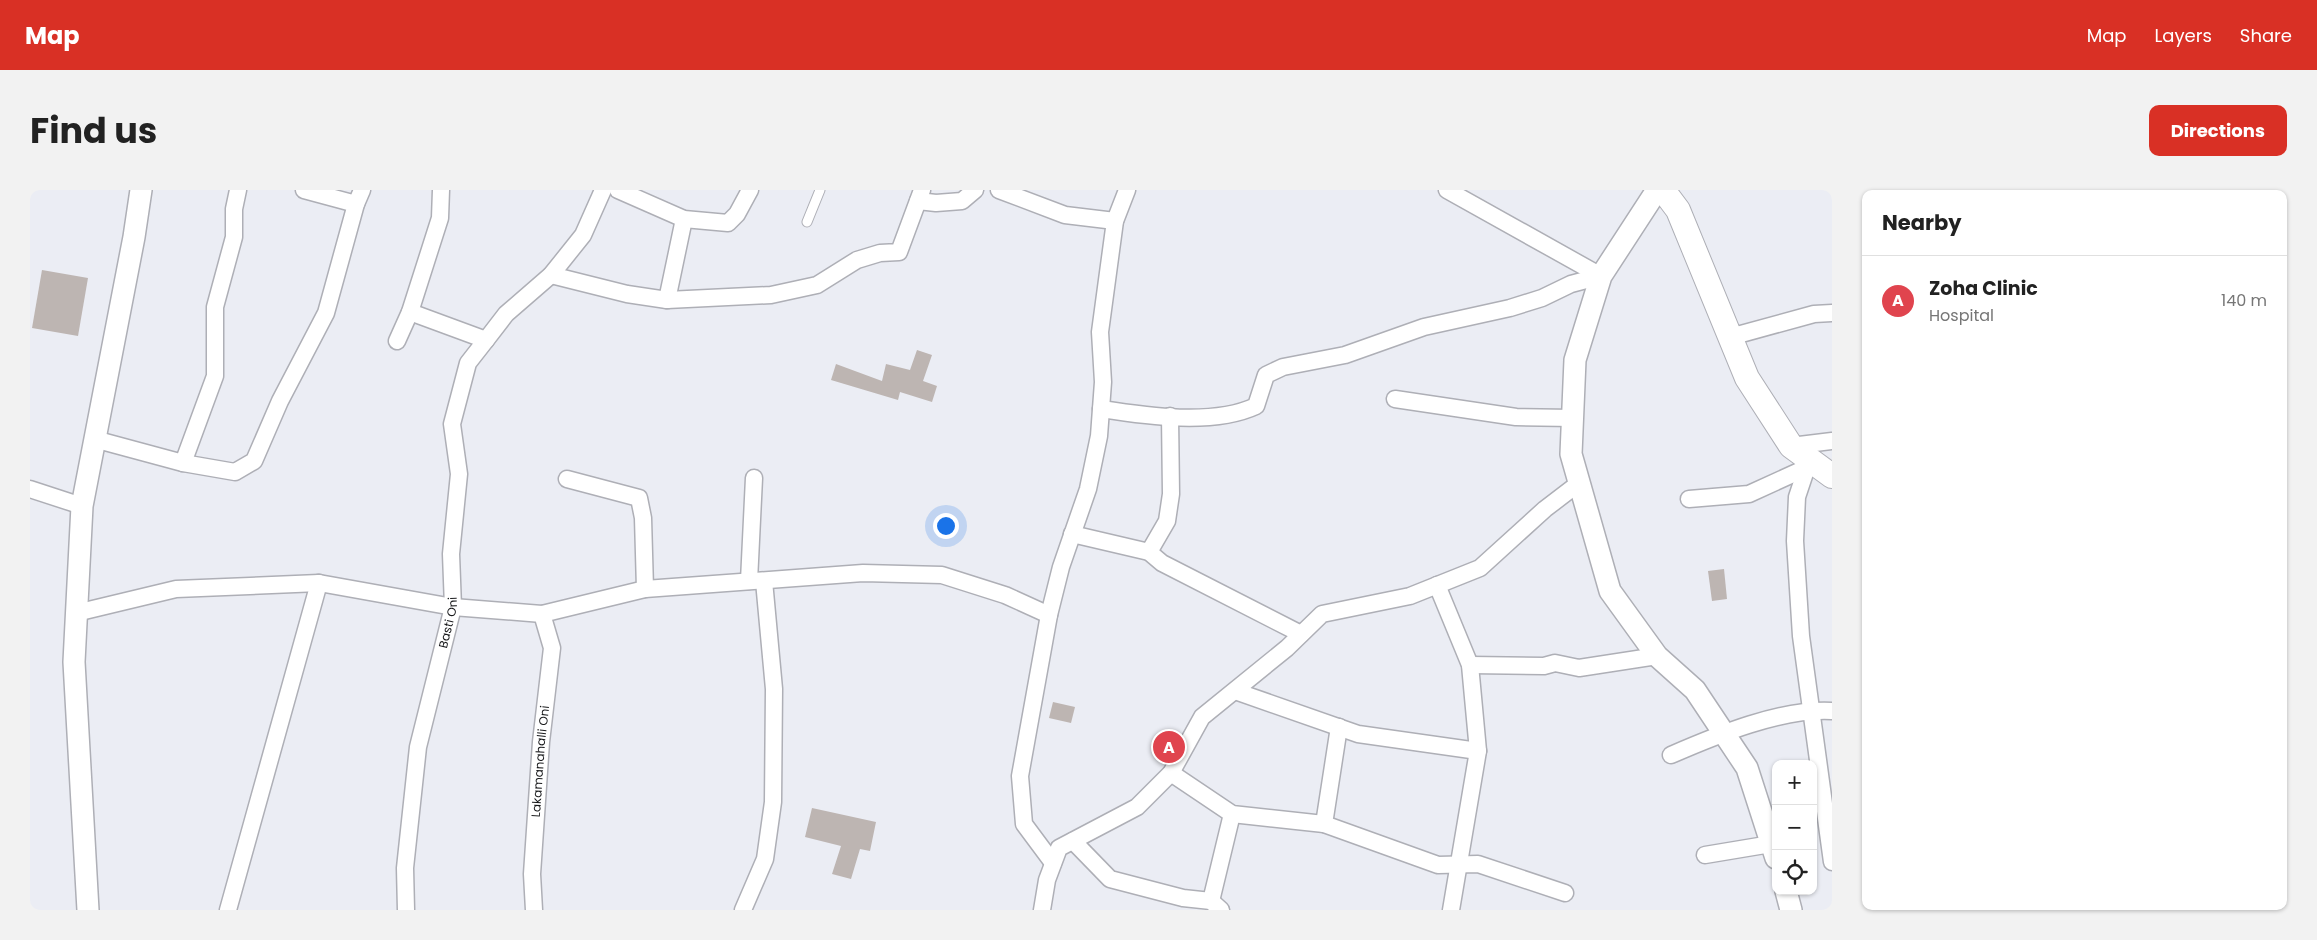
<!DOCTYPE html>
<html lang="en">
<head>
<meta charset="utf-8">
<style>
  body { margin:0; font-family:Poppins,sans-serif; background:#f2f2f2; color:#222 }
  .controls { position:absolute; right:15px; bottom:15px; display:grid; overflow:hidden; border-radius:10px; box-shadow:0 1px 4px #0004 }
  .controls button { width:45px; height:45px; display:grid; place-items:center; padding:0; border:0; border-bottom:1px solid #e0e0e0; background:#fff; color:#222; font:25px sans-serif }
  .you { position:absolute; left:915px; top:335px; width:18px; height:18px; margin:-12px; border:4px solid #fff; border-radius:50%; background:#1a73e8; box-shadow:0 0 0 8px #1a73e833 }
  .badge { display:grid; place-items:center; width:32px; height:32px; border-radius:50%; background:#d93025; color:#fff; font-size:16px; font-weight:700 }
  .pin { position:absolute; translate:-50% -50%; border:2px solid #fff; box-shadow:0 1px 5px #0006 }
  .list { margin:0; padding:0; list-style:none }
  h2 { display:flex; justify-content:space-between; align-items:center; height:65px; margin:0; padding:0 20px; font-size:21px }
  h2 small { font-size:16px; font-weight:400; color:#767676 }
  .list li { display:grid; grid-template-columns:32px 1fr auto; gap:15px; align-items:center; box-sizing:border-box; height:90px; padding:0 20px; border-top:1px solid #e0e0e0 }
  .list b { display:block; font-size:19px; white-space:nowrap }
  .list p { margin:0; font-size:16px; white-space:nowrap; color:#767676 }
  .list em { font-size:16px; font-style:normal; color:#767676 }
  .icon { flex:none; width:28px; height:28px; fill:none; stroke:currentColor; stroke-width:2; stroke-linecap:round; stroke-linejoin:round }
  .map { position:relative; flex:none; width:1802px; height:720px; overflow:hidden; border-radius:10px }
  header { display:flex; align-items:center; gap:30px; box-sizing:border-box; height:70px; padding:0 25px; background:#d93025; color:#fff }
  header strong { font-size:24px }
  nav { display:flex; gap:28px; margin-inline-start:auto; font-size:18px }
  .intro { display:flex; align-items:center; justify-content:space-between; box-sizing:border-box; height:120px; padding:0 30px }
  h1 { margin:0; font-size:35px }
  .button { padding:12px 22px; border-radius:10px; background:#d93025; color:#fff; font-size:18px; font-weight:700 }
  main { display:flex; gap:30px; padding:0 30px }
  aside { flex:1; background:#fff; border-radius:10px; box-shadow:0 1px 4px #0004 }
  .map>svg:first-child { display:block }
  .building { fill:#bdb5b2 }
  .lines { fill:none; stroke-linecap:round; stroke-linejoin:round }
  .service-casing { stroke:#aeafb6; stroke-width:11 }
  .minor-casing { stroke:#aeafb6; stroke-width:19 }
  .tertiary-casing { stroke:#aeafb6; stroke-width:24 }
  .secondary-casing { stroke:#aeafb6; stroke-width:26 }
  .service { stroke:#fff; stroke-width:9 }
  .minor { stroke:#fff; stroke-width:16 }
  .tertiary { stroke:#fff; stroke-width:21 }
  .secondary { stroke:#fff; stroke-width:24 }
  .labels { text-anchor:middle; stroke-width:4.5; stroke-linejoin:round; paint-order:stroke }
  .street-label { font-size:12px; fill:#161719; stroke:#ebedf4 }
</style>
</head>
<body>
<header>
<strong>Map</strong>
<nav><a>Map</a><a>Layers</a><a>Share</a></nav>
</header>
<div class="intro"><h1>Find us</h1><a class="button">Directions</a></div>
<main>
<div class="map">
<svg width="1802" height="720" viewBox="0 0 1802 720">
  <rect width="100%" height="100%" fill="#ebedf4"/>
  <g class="building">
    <path d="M12,80L58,88L48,146L2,138Z"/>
    <path d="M887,160L902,165L893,191L907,196L902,212L870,202L868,210L801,190L806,174L852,191L856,174L880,180Z"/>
    <path d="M1694,379L1697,409L1682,411L1678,381Z"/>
    <path d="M1023,512L1045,517L1041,533L1019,528Z"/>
    <path d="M782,618L846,632L840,661L830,659L821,689L802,684L811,656L775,647Z"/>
  </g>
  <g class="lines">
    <g class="service-casing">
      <path id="service" d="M777,32L790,0"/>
    </g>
    <g class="minor-casing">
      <g id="minor">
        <path d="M274,0L326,14"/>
        <path d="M588,0L654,29L698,33L707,24L720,0"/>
        <path d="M969,0L1035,25L1085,31"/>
        <path d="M1417,0L1571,86"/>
        <path d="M888,11L906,13L932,11L945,0"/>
        <path d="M521,85L597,104L637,110L741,105L787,95L827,70L850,63L869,62L892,0"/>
        <path d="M637,110L654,29"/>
        <path d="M380,122L456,150L476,124L521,85L553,45L573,0"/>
        <path d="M1700,147L1784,124L1802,123"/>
        <path d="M367,151L380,122L410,28L411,0"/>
        <path d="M1365,209L1486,227L1543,228"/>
        <path d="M1071,219C1117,226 1183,236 1226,216L1236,185L1253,177L1315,165L1394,137L1480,118L1512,108L1541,94L1571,86"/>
        <path d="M64,249L153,273L205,282L224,271L250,211L296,123L326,14L332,0"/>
        <path d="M1761,256L1802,251"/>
        <path d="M1779,271L1767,307L1765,351L1771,446L1802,672"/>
        <path d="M153,273L185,186V117L204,47V19L208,0"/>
        <path d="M537,289L609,308L613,328L615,399"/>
        <path d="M0,299L52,316"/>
        <path d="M1659,309L1719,304L1776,278"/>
        <path d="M1042,344L1119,362L1132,373L1271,444"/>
        <path d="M1119,362L1137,331L1141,304L1140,226"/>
        <path d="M719,391L724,288"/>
        <path d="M1407,395L1440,475L1448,561L1421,720"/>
        <path d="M46,423L146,399L289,393L423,417L512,424L615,399L833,383L912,385L975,405L1019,425"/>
        <path d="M1440,475L1514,476L1525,473L1549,478L1627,466"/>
        <path d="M1205,501L1328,544L1448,561"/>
        <path d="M1641,565C1687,545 1752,518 1802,521"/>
        <path d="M1141,583L1202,624L1294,634L1408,675L1448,674L1535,703"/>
        <path d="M1294,634L1309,537"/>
        <path d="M1043,651L1080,689L1153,708L1181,711L1191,720"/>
        <path d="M1675,665L1741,654"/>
        <path d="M1023,673L994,634L990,586L1019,425L1031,377L1058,299L1069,246L1073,192L1070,142L1085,31L1097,0"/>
        <path d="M1181,711L1202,624"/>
        <path d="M198,720L289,393"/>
        <path id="s1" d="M376,720L375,678L388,557L423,417L421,364L429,284L422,234L438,173L456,150"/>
        <path id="s2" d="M504,720L502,684L511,552L522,458L512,424"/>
        <path d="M713,720L735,669L743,612L744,499L734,391"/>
        <path d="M1012,720L1017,690L1029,658L1107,617L1141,583L1172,527L1257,458L1292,424L1380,406L1450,378L1515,319L1549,293"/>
      </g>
    </g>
    <g class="tertiary-casing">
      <g id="tertiary">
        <path d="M1627,0L1571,86L1545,170L1541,264L1580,401L1627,466L1665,500L1717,578L1746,668"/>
        <path d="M1756,701L1761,720"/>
        <path d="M58,720L44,472L52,316L104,47L111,0"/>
      </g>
    </g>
    <g class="secondary-casing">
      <path id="secondary" d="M1633,0L1648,20L1717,188L1761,256L1802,286"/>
    </g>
    <use href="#service" class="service"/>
    <use href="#minor" class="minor"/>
    <use href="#tertiary" class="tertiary"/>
    <use href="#secondary" class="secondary"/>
  </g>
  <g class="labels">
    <g class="street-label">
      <text dy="4" stroke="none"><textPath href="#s1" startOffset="292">Basti Oni</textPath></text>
      <text dy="4" stroke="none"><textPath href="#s2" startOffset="149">Lakamanahalli Oni</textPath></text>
    </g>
  </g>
</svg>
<div class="controls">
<button>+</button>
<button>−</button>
<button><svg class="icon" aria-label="locate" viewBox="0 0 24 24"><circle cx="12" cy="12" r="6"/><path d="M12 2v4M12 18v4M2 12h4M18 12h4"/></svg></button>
</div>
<div class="you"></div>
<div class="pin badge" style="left:1139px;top:557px;background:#e0444e">A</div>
</div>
<aside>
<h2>Nearby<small></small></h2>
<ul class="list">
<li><span class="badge" style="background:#e0444e">A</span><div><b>Zoha Clinic</b><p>Hospital</p></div><em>140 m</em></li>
</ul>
</aside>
</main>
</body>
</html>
